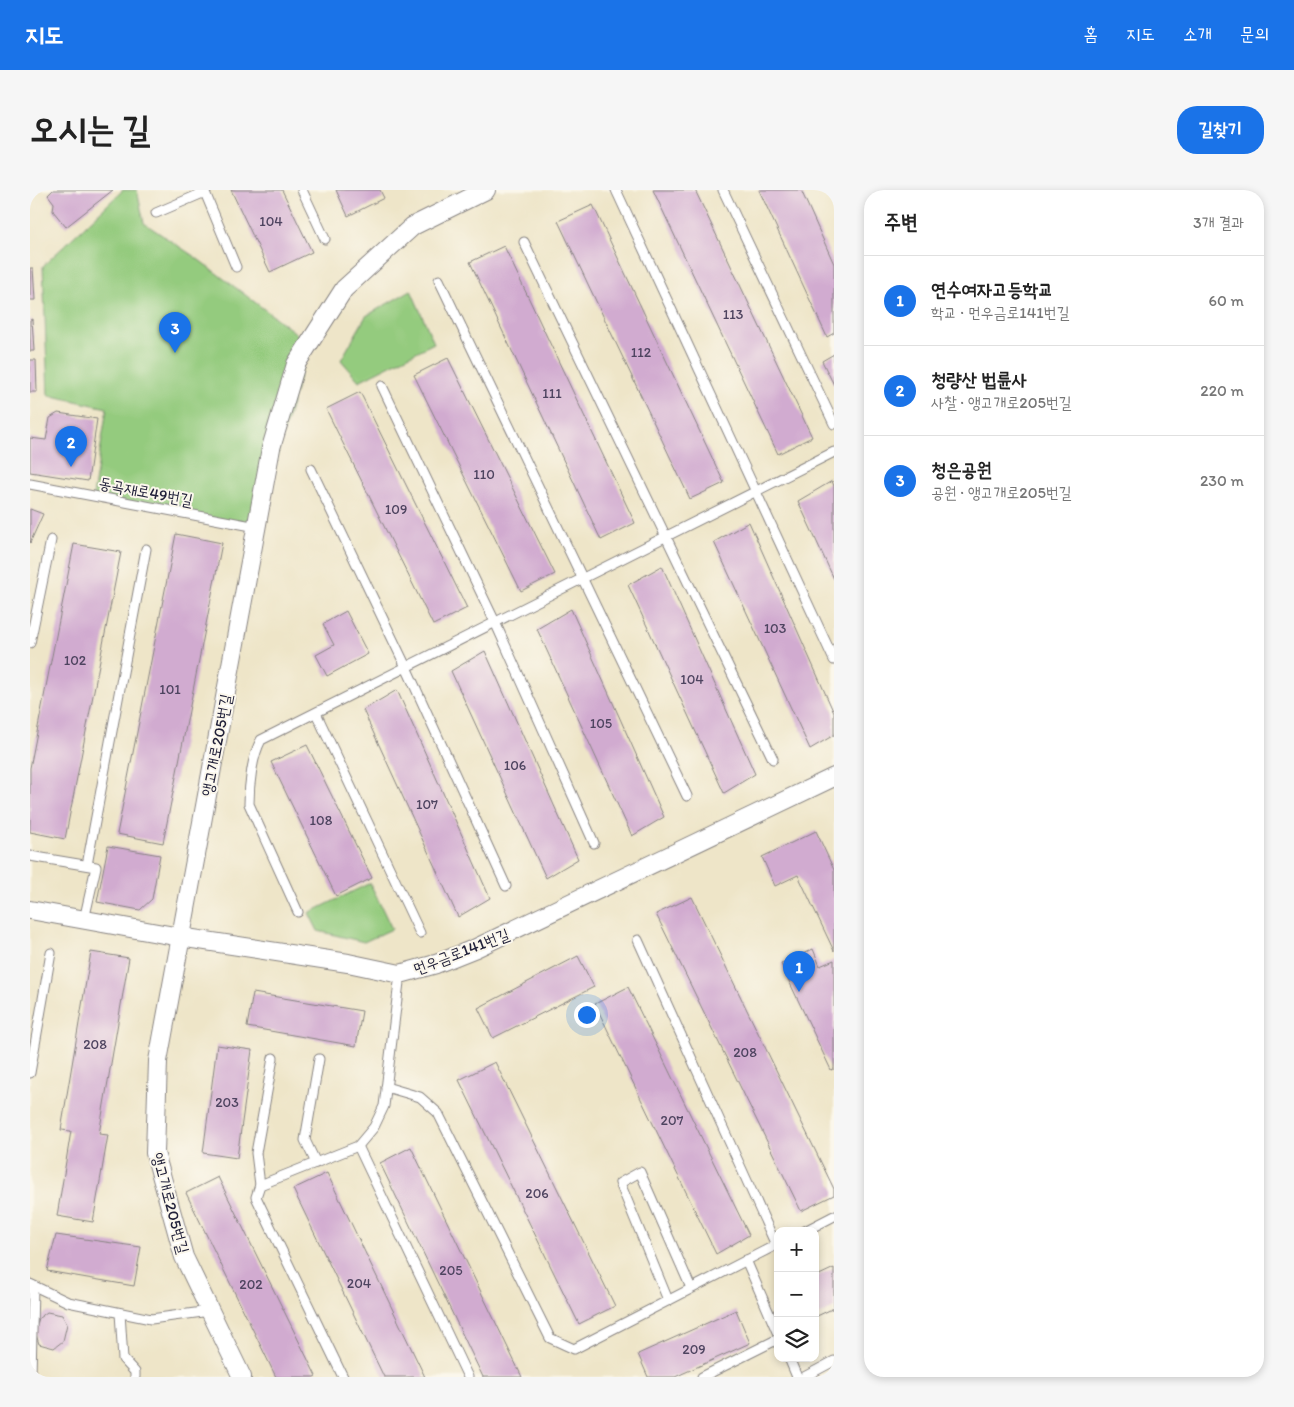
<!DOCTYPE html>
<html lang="ko">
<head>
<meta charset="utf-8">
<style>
  body { margin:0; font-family:Itim,"Poor Story",sans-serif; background:#f6f6f6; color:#222 }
  .controls { position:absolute; right:15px; bottom:15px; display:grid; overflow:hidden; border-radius:10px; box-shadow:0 2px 8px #0003 }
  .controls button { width:45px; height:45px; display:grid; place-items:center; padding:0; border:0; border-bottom:1px solid #e0e0e0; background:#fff; color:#222; font:25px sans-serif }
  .you { position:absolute; left:556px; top:824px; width:18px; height:18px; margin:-12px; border:4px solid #fff; border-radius:50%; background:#1a73e8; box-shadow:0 0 0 8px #1a73e833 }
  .badge { display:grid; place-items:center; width:32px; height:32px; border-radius:50%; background:#1a73e8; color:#fff; font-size:16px; font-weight:700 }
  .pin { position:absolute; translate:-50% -41px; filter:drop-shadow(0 1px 2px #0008) }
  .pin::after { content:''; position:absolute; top:26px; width:18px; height:15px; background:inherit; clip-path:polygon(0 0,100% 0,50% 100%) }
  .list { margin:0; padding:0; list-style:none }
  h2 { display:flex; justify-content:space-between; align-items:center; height:65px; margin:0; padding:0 20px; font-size:21px }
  h2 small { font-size:16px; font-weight:400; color:#767676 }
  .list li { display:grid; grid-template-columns:32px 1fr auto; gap:15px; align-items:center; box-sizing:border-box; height:90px; padding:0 20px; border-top:1px solid #e0e0e0 }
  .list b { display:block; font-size:19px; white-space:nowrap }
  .list p { margin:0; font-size:16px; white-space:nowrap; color:#767676 }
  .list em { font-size:16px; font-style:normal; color:#767676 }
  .icon { flex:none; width:28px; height:28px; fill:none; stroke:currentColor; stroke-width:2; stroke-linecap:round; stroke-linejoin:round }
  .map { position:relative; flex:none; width:804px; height:1187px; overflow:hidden; border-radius:20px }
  header { display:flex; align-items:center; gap:30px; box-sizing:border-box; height:70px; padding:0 25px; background:#1a73e8; color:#fff }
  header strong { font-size:24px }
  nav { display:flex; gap:28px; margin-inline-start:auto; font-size:18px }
  .intro { display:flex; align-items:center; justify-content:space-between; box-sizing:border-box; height:120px; padding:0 30px }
  h1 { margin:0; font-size:35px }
  .button { padding:12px 22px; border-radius:20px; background:#1a73e8; color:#fff; font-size:18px; font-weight:700 }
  main { display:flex; gap:30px; padding:0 30px }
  aside { flex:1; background:#fff; border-radius:20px; box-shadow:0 2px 8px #0003 }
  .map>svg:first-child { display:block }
  .green { fill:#94cb7e; stroke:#5b765c }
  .building { fill:#d1abd0 }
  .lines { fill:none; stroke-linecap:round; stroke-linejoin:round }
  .lane-casing { stroke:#888482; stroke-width:11 }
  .street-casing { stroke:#888482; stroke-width:20 }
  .lane { stroke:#fff; stroke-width:9 }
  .street { stroke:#fff; stroke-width:18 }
  .labels { text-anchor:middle; stroke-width:4; stroke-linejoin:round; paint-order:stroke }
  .number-label { font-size:14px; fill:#4e4460 }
  .street-label { font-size:16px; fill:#22223b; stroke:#fbf7ec }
</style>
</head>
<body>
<header>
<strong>지도</strong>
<nav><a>홈</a><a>지도</a><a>소개</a><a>문의</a></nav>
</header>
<div class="intro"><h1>오시는 길</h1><a class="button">길찾기</a></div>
<main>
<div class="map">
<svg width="804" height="1187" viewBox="0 0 804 1187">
  <rect width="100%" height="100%" fill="#fbf7ec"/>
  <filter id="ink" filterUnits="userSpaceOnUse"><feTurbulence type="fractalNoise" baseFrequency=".02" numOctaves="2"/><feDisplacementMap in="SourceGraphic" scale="10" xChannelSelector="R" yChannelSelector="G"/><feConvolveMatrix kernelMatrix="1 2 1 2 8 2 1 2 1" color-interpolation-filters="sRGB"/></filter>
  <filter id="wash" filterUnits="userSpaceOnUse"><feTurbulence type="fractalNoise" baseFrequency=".0096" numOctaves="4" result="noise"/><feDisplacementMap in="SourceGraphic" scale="20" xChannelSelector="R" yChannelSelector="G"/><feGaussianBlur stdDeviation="1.12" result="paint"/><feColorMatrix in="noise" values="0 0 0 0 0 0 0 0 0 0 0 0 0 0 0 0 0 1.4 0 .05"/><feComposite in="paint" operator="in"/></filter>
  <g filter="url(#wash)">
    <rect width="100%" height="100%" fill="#eee5c8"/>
    <g class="green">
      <path d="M93,0H107L114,33L165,67L279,153L227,337L63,306L77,218L18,205L13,76Z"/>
      <path d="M381,100L404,153L329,191L311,170L336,126Z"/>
      <path d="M340,693L362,739L334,752L288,741L279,723Z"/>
    </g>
    <g id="blocks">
      <g class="building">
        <path d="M23,0H83L36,37L23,21L24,13L18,5Z"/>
        <path d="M201,0H252L282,62L240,82Z"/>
        <path d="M306,0H350L354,8L318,26Z"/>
        <path d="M623,0H665L782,247L748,264Z"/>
        <path d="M729,0H771L804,74V143L797,147Z"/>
        <path d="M563,15L694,293L660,309L528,31Z"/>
        <path d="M474,56L605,333L571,350L440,72Z"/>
        <path d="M0,78H3L5,110H0Z"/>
        <path d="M2,129L4,161H0V130Z"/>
        <path d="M804,164V195L792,171Z"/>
        <path d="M418,168L525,384L491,401L384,185Z"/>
        <path d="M0,170H6L7,202H0Z"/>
        <path d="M330,202L437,418L403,435L296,219Z"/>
        <path d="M28,223L67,229L58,291L0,282V248L16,250L20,228Z"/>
        <path d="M802,291L804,296V389L768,311Z"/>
        <path d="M0,319L13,324L0,353Z"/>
        <path d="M719,332L804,523V545L780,559L684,352Z"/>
        <path d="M146,344L192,353L133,653L87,644Z"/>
        <path d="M44,354L91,362L35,649L0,642V578Z"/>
        <path d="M632,376L725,584L694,603L598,395Z"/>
        <path d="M541,419L634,627L602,646L507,439Z"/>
        <path d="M316,421L338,464L297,486L286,465L304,455L293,434Z"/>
        <path d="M455,461L548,669L516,688L421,481Z"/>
        <path d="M367,500L460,708L428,727L333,520Z"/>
        <path d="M277,555L342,688L306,706L241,572Z"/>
        <path d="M786,641L804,680V761L768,685L745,696L732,667Z"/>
        <path d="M78,656L130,665L122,709L110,720L67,712Z"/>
        <path d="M662,707L804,999V1005L771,1021L626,724Z"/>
        <path d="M783,759L790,776L804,770V879L801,880L751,774Z"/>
        <path d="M61,762L99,768L69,944L78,945L63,1032L27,1026L41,941L31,940Z"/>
        <path d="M548,766L564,797L463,848L448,818Z"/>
        <path d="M598,797L719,1045L686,1064L565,814Z"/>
        <path d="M223,803L332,821L326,856L217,837Z"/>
        <path d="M187,855L222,860L207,968L173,963Z"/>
        <path d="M465,872L585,1116L549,1134L429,890Z"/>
        <path d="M381,957L492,1187H453L350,973Z"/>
        <path d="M297,983L395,1187H354L263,999Z"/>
        <path d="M188,987L286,1186L284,1187H246L156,1003Z"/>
        <path d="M26,1045L111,1057L104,1096L17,1081Z"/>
        <path d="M804,1078V1118L785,1127V1087Z"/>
        <path d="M706,1120L720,1153L645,1187H618L608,1164Z"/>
        <path d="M17,1122L32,1125L37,1134L33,1151L24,1158L9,1154L5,1141L9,1128Z"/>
      </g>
    </g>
  </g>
  <g filter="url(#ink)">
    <use href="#blocks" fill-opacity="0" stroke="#888482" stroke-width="1"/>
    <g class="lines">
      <g class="lane-casing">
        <g id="lane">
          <path d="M174,0L206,77"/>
          <path d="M272,0L295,49"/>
          <path d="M586,0L804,470"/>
          <path d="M693,0L804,234"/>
          <path d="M126,23L175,2"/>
          <path d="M494,52L743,569"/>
          <path d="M409,90L657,606"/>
          <path d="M352,196L465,432L564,653"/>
          <path d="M281,279L376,477L476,696"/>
          <path d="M0,294L227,337"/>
          <path d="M0,453L21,350"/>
          <path d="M286,523L390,743"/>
          <path d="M0,666L66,677L54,730"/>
          <path d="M57,675L116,359"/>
          <path d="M268,722L219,614C219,594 222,567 231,550L804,262"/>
          <path d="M608,750L746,1055"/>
          <path d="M0,883L21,763"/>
          <path d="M356,897L390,907L408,923L520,1148L544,1159L748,1054"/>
          <path d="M328,956L438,1187"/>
          <path d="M286,973L275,950L289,869"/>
          <path d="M230,995L226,963L243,868"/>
          <path d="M775,1041L804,1026"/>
          <path d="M716,1070L748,1144"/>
          <path d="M0,1094L38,1112L121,1129L180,1121"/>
          <path d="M638,1110L590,993L610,982L661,1098"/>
          <path d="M90,1123L93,1169L105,1182V1187"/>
          <path d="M759,1168L767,1187"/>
          <path d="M1,1187L3,1096"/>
          <path d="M313,1187L226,1007L230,995L328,956L344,937L354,916L370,784"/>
          <path d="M672,1187L748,1149"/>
          <path d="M774,1187L804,1171"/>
        </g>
      </g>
      <g class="street-casing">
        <g id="street">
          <path d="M0,720L150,747L318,773L370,784L406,774L446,758L804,587"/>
          <path d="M212,1187L154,1067L125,963L128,871L241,258L266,174L314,99L383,36L456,0"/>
        </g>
      </g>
      <use href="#lane" class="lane"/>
      <use href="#street" class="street"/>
    </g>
  </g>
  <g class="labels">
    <g class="number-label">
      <text x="241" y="36">104</text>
      <text x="703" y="129">113</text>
      <text x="611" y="167">112</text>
      <text x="522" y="208">111</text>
      <text x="454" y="289">110</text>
      <text x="366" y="324">109</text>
      <text x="745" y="443">103</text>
      <text x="45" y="475">102</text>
      <text x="662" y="494">104</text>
      <text x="140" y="504">101</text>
      <text x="571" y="538">105</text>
      <text x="485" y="580">106</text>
      <text x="397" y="619">107</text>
      <text x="291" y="635">108</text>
      <text x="65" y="859">208</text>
      <text x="715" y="867">208</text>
      <text x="197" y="917">203</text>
      <text x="642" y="935">207</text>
      <text x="507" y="1008">206</text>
      <text x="421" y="1085">205</text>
      <text x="329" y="1098">204</text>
      <text x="221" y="1099">202</text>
      <text x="664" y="1164">209</text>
    </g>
    <g class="street-label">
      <text transform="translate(116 301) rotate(11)" y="6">동곡재로49번길</text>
      <text transform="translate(186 555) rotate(-79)" y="6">앵고개로205번길</text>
      <text transform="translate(431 761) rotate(-21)" y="6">먼우금로141번길</text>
      <text transform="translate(141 1013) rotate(75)" y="6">앵고개로205번길</text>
    </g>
  </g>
</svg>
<div class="controls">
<button>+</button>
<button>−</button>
<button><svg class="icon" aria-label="layers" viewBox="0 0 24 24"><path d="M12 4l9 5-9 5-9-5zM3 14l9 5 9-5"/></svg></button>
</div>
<div class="you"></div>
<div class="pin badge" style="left:769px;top:802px">1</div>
<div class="pin badge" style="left:41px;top:277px">2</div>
<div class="pin badge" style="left:145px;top:163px">3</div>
</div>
<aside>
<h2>주변<small>3개 결과</small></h2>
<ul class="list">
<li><span class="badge">1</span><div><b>연수여자고등학교</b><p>학교 · 먼우금로141번길</p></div><em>60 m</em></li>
<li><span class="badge">2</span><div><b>청량산 법륜사</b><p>사찰 · 앵고개로205번길</p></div><em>220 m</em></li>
<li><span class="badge">3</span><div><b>청은공원</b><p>공원 · 앵고개로205번길</p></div><em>230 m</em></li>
</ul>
</aside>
</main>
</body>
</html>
